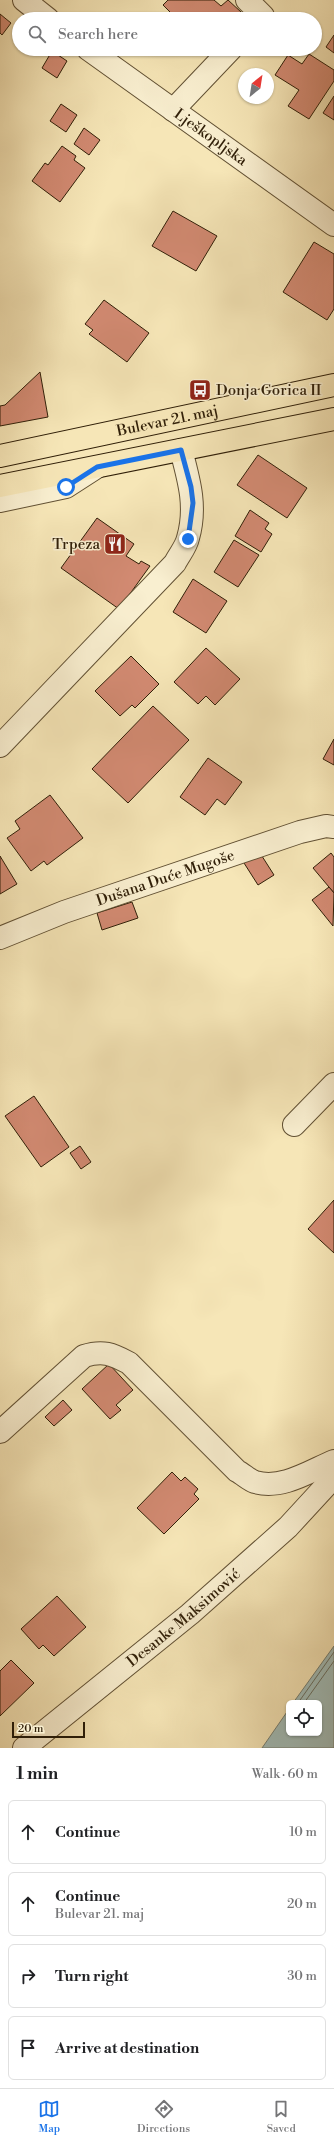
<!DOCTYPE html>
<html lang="en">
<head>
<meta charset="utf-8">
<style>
  body { margin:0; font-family:"Libre Bodoni",serif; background:#f6f6f6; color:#202124 }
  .controls { position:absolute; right:12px; bottom:12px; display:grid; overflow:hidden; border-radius:6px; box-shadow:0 1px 3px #0004 }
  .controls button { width:36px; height:36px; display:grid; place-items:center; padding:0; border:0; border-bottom:1px solid #e0e0e0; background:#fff; color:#202124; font:20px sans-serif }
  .compass { position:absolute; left:238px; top:68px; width:36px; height:36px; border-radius:50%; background:#fff; box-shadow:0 1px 3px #0004; rotate:30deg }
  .scale { position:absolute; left:12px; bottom:10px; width:73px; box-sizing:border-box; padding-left:4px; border:2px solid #301f08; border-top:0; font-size:11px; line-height:14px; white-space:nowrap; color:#301f08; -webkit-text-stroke:3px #f9efd0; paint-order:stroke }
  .stop { position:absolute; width:12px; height:12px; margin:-9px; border:3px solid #1a73e8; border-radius:50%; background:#fff }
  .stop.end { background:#1a73e8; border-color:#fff; box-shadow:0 1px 4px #0008 }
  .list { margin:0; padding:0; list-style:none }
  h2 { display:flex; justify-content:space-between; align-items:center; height:52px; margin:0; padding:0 16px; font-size:17px }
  h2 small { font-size:13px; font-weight:400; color:#757577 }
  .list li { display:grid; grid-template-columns:26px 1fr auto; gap:12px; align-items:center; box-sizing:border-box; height:64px; margin:0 8px 8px; padding:0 8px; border:1px solid #e0e0e0; border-radius:6px }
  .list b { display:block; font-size:15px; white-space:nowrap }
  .list p { margin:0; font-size:13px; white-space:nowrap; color:#757577 }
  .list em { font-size:13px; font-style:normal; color:#757577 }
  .icon { flex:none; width:22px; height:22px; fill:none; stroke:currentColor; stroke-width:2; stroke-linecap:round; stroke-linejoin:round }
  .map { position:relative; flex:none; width:334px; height:1748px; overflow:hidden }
  .search { position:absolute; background:#fff; box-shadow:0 1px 3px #0004; left:12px; right:12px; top:12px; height:44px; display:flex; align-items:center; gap:10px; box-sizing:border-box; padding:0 14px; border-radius:22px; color:#757577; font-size:15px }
  .sheet { height:340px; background:#fff }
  nav { display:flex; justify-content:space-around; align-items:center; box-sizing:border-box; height:56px; border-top:1px solid #e0e0e0; background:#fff; font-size:11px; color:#757577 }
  nav a { display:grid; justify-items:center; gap:2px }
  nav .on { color:#1a73e8 }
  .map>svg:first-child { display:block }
  .water { fill:#a1bdb9; stroke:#747e72 }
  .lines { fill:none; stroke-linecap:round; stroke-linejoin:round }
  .shore { stroke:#686e60; stroke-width:1 }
  .building { fill:#d28a72; stroke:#301f08 }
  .minor-casing { stroke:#625134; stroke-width:24 }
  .major-casing { stroke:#301f08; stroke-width:24 }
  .minor { stroke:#f9efd0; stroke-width:22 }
  .major { stroke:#f6e6b7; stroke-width:22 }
  .route { stroke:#1a73e8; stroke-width:5 }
  .labels { text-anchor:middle; stroke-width:3; stroke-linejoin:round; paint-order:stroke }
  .street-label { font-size:15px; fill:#301f08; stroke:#f9efd0 }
  .poi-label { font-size:15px; fill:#301f08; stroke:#f9efd0; text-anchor:start }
</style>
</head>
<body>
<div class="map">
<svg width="334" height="1748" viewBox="0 0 334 1748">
  <rect width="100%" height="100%" fill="#f6e6b7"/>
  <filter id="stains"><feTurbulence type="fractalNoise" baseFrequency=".005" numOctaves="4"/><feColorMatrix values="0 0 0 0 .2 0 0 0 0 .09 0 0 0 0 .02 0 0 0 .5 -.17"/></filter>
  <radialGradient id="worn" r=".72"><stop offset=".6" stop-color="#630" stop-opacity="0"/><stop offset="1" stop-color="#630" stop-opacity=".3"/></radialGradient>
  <path class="water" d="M334,1646V1748H262L289,1709V1733H319V1703H293Z"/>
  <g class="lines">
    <g class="shore">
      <path d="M298,1703L334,1652"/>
      <path d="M304,1703L334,1661"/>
    </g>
  </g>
  <g class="building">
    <path d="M168,0H214L221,6L228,0L241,12L234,19H177L163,5Z"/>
    <path d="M0,14L11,23L2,35L0,33Z"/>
    <path d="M334,35V53L326,47Z"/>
    <path d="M52,51L67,61L57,78L42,68Z"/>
    <path d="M309,54L334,70V81L309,119L288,106L299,90L275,75L288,55L302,64Z"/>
    <path d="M334,96V120L323,113Z"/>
    <path d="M61,104L77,115L66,132L50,121Z"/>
    <path d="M84,128L100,140L89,155L74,144Z"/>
    <path d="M62,146L76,156L74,160L85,168L60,202L32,181L45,163L48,165Z"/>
    <path d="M173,211L217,236L196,271L152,246Z"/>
    <path d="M314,242L334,254V309L327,320L283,292Z"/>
    <path d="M104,300L149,333L127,362L89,334L93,330L85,324Z"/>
    <path d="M40,372L48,417L0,426V406L5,405Z"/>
    <path d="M258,455L307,488L287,518L237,485Z"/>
    <path d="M250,510L269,523L265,529L272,534L261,552L235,536Z"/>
    <path d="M97,518L134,544L126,556L139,564L141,561L150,566L119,609L61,568Z"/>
    <path d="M234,540L259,555L238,587L214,572Z"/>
    <path d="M193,579L227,601L206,633L173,612Z"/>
    <path d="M206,648L240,679L215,705L206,696L198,704L174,682Z"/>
    <path d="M131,656L159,684L135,708L132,705L120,716L95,691Z"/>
    <path d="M153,706L189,740L128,803L92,769Z"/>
    <path d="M334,739V765L323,759Z"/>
    <path d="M208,758L242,782L225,805L217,799L205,815L180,797Z"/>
    <path d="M50,795L83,838L47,865L44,861L31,871L7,838L20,829L15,821Z"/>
    <path d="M260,853L274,875L258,885L244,863Z"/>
    <path d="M331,853L334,857V893L313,868Z"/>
    <path d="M0,856L17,884L0,894Z"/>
    <path d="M329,887L334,893L333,926L312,900Z"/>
    <path d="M132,902L138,918L102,930L97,913Z"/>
    <path d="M34,1096L69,1147L41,1167L5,1116Z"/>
    <path d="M80,1146L91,1162L81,1169L70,1153Z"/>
    <path d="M334,1200V1253L308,1229Z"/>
    <path d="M109,1364L133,1390L116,1405L121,1410L110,1419L82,1389Z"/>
    <path d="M63,1400L72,1410L54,1426L45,1417Z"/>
    <path d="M172,1472L181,1481L185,1477L198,1489L194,1494L199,1499L164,1534L137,1508Z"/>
    <path d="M57,1596L86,1627L54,1656L43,1645L39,1649L21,1629Z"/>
    <path d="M11,1660L34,1683L0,1716V1671Z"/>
  </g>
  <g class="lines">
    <g class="minor-casing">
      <g id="minor">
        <path d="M24,0L48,19"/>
        <path d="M247,0L263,16L260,19"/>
        <path id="s1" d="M88,49L334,225"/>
        <path d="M173,110L231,49"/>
        <path d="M0,501L66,487L97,467"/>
        <path d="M0,746L175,563C179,555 186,547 188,538C197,507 189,480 181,450"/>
        <path id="s2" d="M0,938L64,912L300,832L326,826L334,827"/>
        <path d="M294,1125L334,1084"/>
        <path d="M0,1432L84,1356C103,1350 112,1354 129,1363L237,1471C243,1474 249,1480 255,1482C282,1490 310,1471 334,1461"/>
        <path id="s3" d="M24,1748L190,1614L288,1527L334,1477"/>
      </g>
    </g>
    <g class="major-casing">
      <g id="major">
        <path id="s4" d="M0,456L334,385"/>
        <path d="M0,486L334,419"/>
      </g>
    </g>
    <use href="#minor" class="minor"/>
    <use href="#major" class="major"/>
  </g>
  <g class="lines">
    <path class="route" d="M66,487L97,467L181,450L191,487L193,503L188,539"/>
  </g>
  <defs>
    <g id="bus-square" transform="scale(1.15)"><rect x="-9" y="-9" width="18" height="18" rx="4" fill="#8f2418" stroke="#f9efd0"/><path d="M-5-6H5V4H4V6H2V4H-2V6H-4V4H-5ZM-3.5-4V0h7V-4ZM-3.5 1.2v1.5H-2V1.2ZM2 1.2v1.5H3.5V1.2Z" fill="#fff"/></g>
    <g id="restaurant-square" transform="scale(1.15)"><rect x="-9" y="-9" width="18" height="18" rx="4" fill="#8f2418" stroke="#f9efd0"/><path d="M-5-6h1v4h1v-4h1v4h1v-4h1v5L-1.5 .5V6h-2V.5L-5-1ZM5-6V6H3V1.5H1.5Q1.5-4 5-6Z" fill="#fff"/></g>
  </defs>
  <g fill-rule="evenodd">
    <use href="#bus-square" x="200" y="390"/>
    <use href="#restaurant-square" x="115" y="544"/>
  </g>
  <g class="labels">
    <g class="street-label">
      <text dy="5" stroke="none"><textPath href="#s1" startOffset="151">Lješkopljska</textPath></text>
      <text dy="5" stroke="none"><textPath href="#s4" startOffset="171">Bulevar 21. maj</textPath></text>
      <text dy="5" stroke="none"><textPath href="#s2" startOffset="176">Dušana Duće Mugoše</textPath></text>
      <text dy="5" stroke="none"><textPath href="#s3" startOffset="206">Desanke Maksimović</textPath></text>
    </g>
    <g class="poi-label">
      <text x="216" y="395">Donja Gorica II</text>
      <text x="100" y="549" text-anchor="end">Trpeza</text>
    </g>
  </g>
  <rect width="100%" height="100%" filter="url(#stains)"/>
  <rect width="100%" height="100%" fill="url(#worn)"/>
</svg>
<div class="controls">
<button><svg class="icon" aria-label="locate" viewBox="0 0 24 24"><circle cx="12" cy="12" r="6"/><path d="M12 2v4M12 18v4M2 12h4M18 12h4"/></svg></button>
</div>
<svg class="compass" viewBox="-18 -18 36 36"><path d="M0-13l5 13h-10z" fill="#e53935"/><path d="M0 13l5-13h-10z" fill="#757577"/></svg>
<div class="scale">20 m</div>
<div class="stop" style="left:66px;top:487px"></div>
<div class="stop end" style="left:188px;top:539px"></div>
<div class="search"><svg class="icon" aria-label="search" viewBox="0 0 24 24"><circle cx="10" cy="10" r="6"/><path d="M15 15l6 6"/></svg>Search here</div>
</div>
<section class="sheet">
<h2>1 min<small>Walk · 60 m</small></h2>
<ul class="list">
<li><svg class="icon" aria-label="ahead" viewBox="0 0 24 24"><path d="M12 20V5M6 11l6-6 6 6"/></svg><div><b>Continue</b></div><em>10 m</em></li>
<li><svg class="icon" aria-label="ahead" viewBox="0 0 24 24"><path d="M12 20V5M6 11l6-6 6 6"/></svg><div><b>Continue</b><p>Bulevar 21. maj</p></div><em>20 m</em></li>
<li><svg class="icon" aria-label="right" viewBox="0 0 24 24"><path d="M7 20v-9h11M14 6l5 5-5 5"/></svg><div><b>Turn right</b></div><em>30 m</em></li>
<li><svg class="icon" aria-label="arrive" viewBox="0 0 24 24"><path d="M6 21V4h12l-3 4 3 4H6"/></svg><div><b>Arrive at destination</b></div></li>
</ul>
</section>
<nav>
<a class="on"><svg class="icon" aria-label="map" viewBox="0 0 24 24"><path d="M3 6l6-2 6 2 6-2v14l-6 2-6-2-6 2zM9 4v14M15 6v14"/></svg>Map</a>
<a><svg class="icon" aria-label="directions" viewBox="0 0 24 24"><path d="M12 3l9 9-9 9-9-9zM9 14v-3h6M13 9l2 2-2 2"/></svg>Directions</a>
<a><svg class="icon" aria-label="saved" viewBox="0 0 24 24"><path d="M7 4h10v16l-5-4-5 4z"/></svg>Saved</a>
</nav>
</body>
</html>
